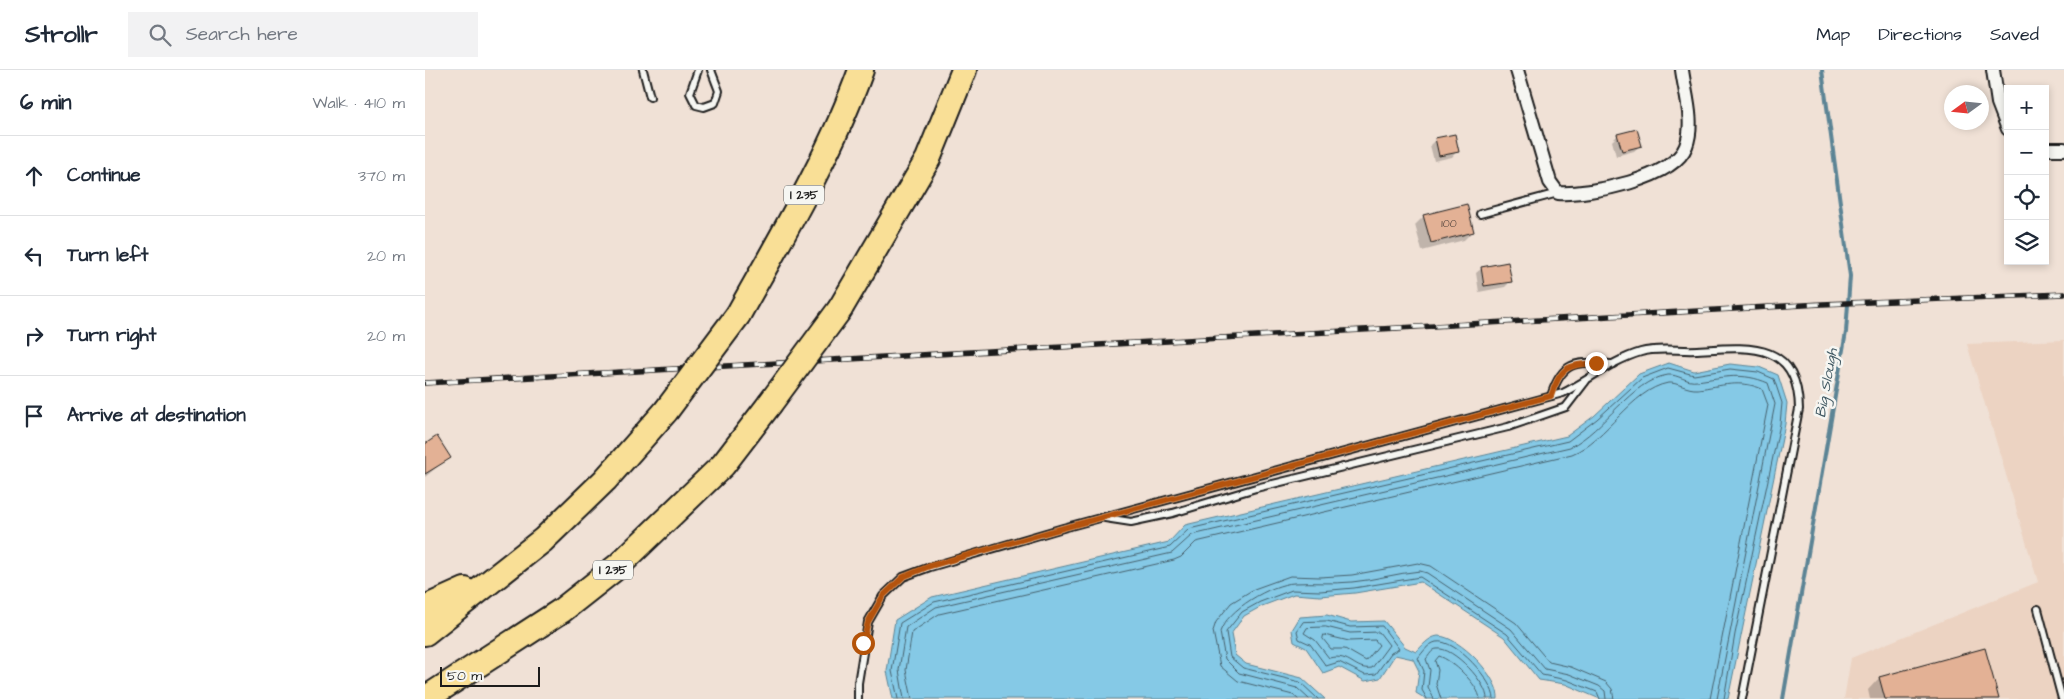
<!DOCTYPE html>
<html lang="en">
<head>
<meta charset="utf-8">
<style>
  body { margin:0; font-family:"Architects Daughter",sans-serif; background:#f2f2f3; color:#1f2937 }
  .controls { position:absolute; right:15px; top:15px; display:grid; overflow:hidden; border-radius:0px; box-shadow:0 2px 8px #0003 }
  .controls button { width:45px; height:45px; display:grid; place-items:center; padding:0; border:0; border-bottom:1px solid #e0e1e3; background:#fff; color:#1f2937; font:25px sans-serif }
  .compass { position:absolute; left:1519px; top:15px; width:45px; height:45px; border-radius:50%; background:#fff; box-shadow:0 2px 8px #0003; rotate:255deg }
  .scale { position:absolute; left:15px; bottom:12px; width:100px; box-sizing:border-box; padding-left:5px; border:2px solid #1c1c1c; border-top:0; font-size:14px; line-height:18px; white-space:nowrap; color:#1c1c1c; -webkit-text-stroke:4px #f6f6f2; paint-order:stroke }
  .stop { position:absolute; width:15px; height:15px; margin:-11px; border:4px solid #b45309; border-radius:50%; background:#fff }
  .stop.end { background:#b45309; border-color:#fff; box-shadow:0 1px 5px #0008 }
  .list { margin:0; padding:0; list-style:none }
  h2 { display:flex; justify-content:space-between; align-items:center; height:65px; margin:0; padding:0 20px; font-size:21px }
  h2 small { font-size:16px; font-weight:400; color:#747a83 }
  .list li { display:grid; grid-template-columns:32px 1fr auto; gap:15px; align-items:center; box-sizing:border-box; height:80px; padding:0 20px; border-top:1px solid #e0e1e3 }
  .list b { display:block; font-size:19px; white-space:nowrap }
  .list em { font-size:16px; font-style:normal; color:#747a83 }
  .icon { flex:none; width:28px; height:28px; fill:none; stroke:currentColor; stroke-width:2; stroke-linecap:round; stroke-linejoin:round }
  .map { position:relative; flex:none; width:1639px; height:629px; overflow:hidden }
  header { display:flex; align-items:center; gap:30px; box-sizing:border-box; height:70px; padding:0 25px; background:#fff; border-bottom:1px solid #e0e1e3 }
  header strong { font-size:24px }
  nav { display:flex; gap:28px; margin-inline-start:auto; font-size:18px }
  .search { width:350px; height:45px; background:#f2f2f3; display:flex; align-items:center; gap:12px; box-sizing:border-box; padding:0 18px; border-radius:0px; color:#747a83; font-size:19px }
  main { display:flex }
  aside { flex:1; background:#fff }
  .map>svg:first-child { display:block }
  .built { fill:#ecd3c2 }
  .water { fill:#85c9e6; stroke:#5b8495 }
  .shadow { fill:#0003 }
  .lines { fill:none; stroke-linecap:round; stroke-linejoin:round }
  .shore { stroke:#46616d; stroke-width:1 }
  .stream { stroke:#5b8495; stroke-width:4 }
  .building { fill:#e3b195; stroke:#1c1c1c }
  .service-casing { stroke:#1c1c1c; stroke-width:10 }
  .minor-casing { stroke:#1c1c1c; stroke-width:16 }
  .motorway-casing { stroke:#1c1c1c; stroke-width:28 }
  .service { stroke:#f6f6f2; stroke-width:6 }
  .minor { stroke:#f6f6f2; stroke-width:12 }
  .motorway { stroke:#f9df96; stroke-width:24 }
  .rail-casing { stroke:#1c1c1c; stroke-width:5.5 }
  .rail { stroke:#f6f6f2; stroke-width:4; stroke-dasharray:11; stroke-linecap:butt }
  .motorway-bridge-casing { stroke:#1c1c1c; stroke-width:28; stroke-linecap:butt }
  .motorway-bridge { stroke:#f9df96; stroke-width:24 }
  .route { stroke:#b45309; stroke-width:6 }
  .labels { text-anchor:middle; stroke-width:5; stroke-linejoin:round; paint-order:stroke }
  .number-label { font-size:11px; fill:#4e413a }
  .shield { fill:#f6f6f2; stroke:#5d5d5c; stroke-width:1 }
  .shield-label { font-size:12px; font-weight:bold; fill:#1c1c1c }
  .water-label { font-size:15px; font-style:italic; fill:#415963; stroke:#f6f6f2 }
</style>
</head>
<body>
<header>
<strong>Strollr</strong>
<div class="search"><svg class="icon" aria-label="search" viewBox="0 0 24 24"><circle cx="10" cy="10" r="6"/><path d="M15 15l6 6"/></svg>Search here</div>
<nav><a>Map</a><a>Directions</a><a>Saved</a></nav>
</header>
<main>
<aside>
<h2>6 min<small>Walk · 410 m</small></h2>
<ul class="list">
<li><svg class="icon" aria-label="ahead" viewBox="0 0 24 24"><path d="M12 20V5M6 11l6-6 6 6"/></svg><div><b>Continue</b></div><em>370 m</em></li>
<li><svg class="icon" aria-label="left" viewBox="0 0 24 24"><path d="M17 20v-9H6M10 6l-5 5 5 5"/></svg><div><b>Turn left</b></div><em>20 m</em></li>
<li><svg class="icon" aria-label="right" viewBox="0 0 24 24"><path d="M7 20v-9h11M14 6l5 5-5 5"/></svg><div><b>Turn right</b></div><em>20 m</em></li>
<li><svg class="icon" aria-label="arrive" viewBox="0 0 24 24"><path d="M6 21V4h12l-3 4 3 4H6"/></svg><div><b>Arrive at destination</b></div></li>
</ul>
</aside>
<div class="map">
<svg width="1639" height="629" viewBox="0 0 1639 629">
  <rect width="100%" height="100%" fill="#f0e1d6"/>
  <filter id="ink" filterUnits="userSpaceOnUse"><feTurbulence type="fractalNoise" baseFrequency=".02" numOctaves="2"/><feDisplacementMap in="SourceGraphic" scale="10" xChannelSelector="R" yChannelSelector="G"/><feConvolveMatrix kernelMatrix="1 2 1 2 8 2 1 2 1" color-interpolation-filters="sRGB"/></filter>
  <g filter="url(#ink)">
    <path class="built" d="M1639,270V629H1419L1426,588L1613,512L1542,274Z"/>
    <g class="water">
      <path d="M1244,293L1269,301L1305,294L1334,297L1353,305L1362,333L1360,354L1303,629H1175L1140,614L1114,610L1079,567L996,512L930,523L895,526L869,524L837,536L819,546L806,564L810,585L821,594L877,608L900,629H468L462,601L470,550L507,527L744,472L760,455L1142,366L1169,346L1214,304Z"/>
      <path d="M902,545L926,552L959,551L980,577L991,582C997,576 1004,567 1013,566C1034,566 1075,608 1073,629H1001L991,623L994,601L988,589L970,585L955,608L940,611L914,597L898,603L881,578L869,572L867,560L875,547Z"/>
    </g>
    <g class="shadow">
      <path d="M1193,65L1215,76L1209,81L1191,86L1187,71Z"/>
      <path d="M1011,69L1032,81L1027,87L1009,91L1005,75Z"/>
      <path d="M999,146L1048,161L1039,170L997,181L990,155Z"/>
      <path d="M1057,198L1086,211L1080,217L1054,222L1051,203Z"/>
      <path d="M0,375L24,387L0,407Z"/>
      <path d="M1559,579L1573,629H1445L1443,620L1454,608Z"/>
    </g>
    <g class="lines">
      <g class="shore">
        <path d="M902,551L925,557L957,556L974,579L966,583L951,604L940,605L914,592L901,596L885,574L874,569L872,561L878,552Z"/>
        <path d="M901,557L925,563L954,562L964,575L947,598C929,601 926,583 904,588L890,570L879,563L882,558Z"/>
        <path d="M899,565L924,571L950,570L954,575L941,591L920,579H906L898,569Z"/>
        <path d="M473,629L467,601L475,553L509,532L745,477L764,459L1143,371L1172,349L1217,308L1243,298L1269,305L1305,299L1333,302L1349,309L1357,333L1355,354L1310,564L1299,629"/>
        <path d="M479,629L474,600L481,557L511,537L747,483L767,465L1145,377C1180,360 1205,311 1243,305C1253,304 1262,313 1272,311C1300,307 1317,302 1343,313L1350,334L1292,629"/>
        <path d="M487,629L481,600L487,562L514,544L749,490L756,487L771,472L1147,384C1182,370 1206,320 1243,313C1252,312 1262,320 1273,319C1296,316 1315,309 1337,319L1343,335L1285,629"/>
        <path d="M873,629L868,625L813,611L795,596L788,561L791,552L806,533L829,519L865,506L895,507L927,505L993,493L1006,496L1091,553L1124,592L1146,597L1181,612L1187,619L1189,629"/>
        <path d="M884,629L872,618L814,603L800,589L795,562C802,540 846,514 869,513C888,512 907,514 927,512C950,510 972,503 995,501L1002,503L1086,559L1120,599L1144,604L1174,616L1180,621L1181,629"/>
        <path d="M893,629L875,612L818,598L805,587L801,562L817,542L835,532L867,520L895,521L929,518L995,507L1082,564L1117,605L1142,610L1172,622L1175,629"/>
        <path d="M1002,629L997,620L999,601L993,588C998,582 1003,574 1011,572C1030,568 1069,611 1069,629"/>
        <path d="M1009,629L1003,617L1005,600L1001,589C1004,586 1007,579 1012,579C1028,576 1063,614 1062,629"/>
        <path d="M1016,629L1011,614L1013,600L1010,591L1014,586C1027,590 1054,615 1055,629"/>
      </g>
      <path class="stream" d="M1358,629L1421,262L1425,206L1397,0"/>
    </g>
    <g class="building">
      <path d="M1212,59L1217,76L1197,81L1192,64Z"/>
      <path d="M1030,64L1034,82L1014,86L1010,68Z"/>
      <path d="M1042,134L1049,162L1006,173L998,145Z"/>
      <path d="M1083,192L1087,212L1059,216L1056,197Z"/>
      <path d="M12,366L26,388L0,404V374Z"/>
      <path d="M1560,578L1574,629H1460L1454,607Z"/>
    </g>
    <g class="lines">
      <g class="service-casing">
        <g id="service">
          <path d="M218,0L225,27"/>
          <path d="M273,0L265,23L271,35L279,37L290,33L294,21L286,0"/>
          <path d="M1055,144L1133,123"/>
          <path d="M1126,326C1138,289 1151,292 1188,294"/>
          <path d="M680,448L706,452L748,443L831,418L1083,357L1141,337L1161,311"/>
          <path d="M1613,539L1637,629"/>
          <path d="M433,629V613L443,552L458,526L478,507L505,497L638,458L1138,323C1164,310 1188,290 1216,282C1233,277 1254,281 1272,280C1323,277 1373,270 1374,339L1317,629"/>
        </g>
      </g>
      <g class="minor-casing">
        <g id="minor">
          <path d="M1092,0L1125,112L1133,123C1164,125 1249,109 1261,76C1270,53 1260,23 1257,0"/>
          <path d="M1568,0L1573,33L1583,59"/>
          <path d="M1620,79H1639"/>
        </g>
      </g>
      <g class="motorway-casing">
        <g id="motorway">
          <path d="M415,239L503,89L539,0"/>
          <path d="M313,245C357,166 405,86 436,0"/>
          <path d="M0,538L40,520"/>
          <path d="M0,563L118,470L180,410L241,341"/>
          <path d="M0,629L136,541L193,496L298,395L344,335"/>
        </g>
      </g>
      <use href="#service" class="service"/>
      <use href="#minor" class="minor"/>
      <use href="#motorway" class="motorway"/>
      <g class="rail-casing">
        <path id="rail" d="M0,313L1397,234L1639,224"/>
      </g>
      <use href="#rail" class="rail"/>
      <g class="motorway-bridge-casing">
        <g id="motorway-bridge">
          <path d="M344,335L415,239"/>
          <path d="M241,341L313,245"/>
        </g>
      </g>
      <use href="#motorway-bridge" class="motorway-bridge"/>
    </g>
  </g>
  <g class="lines" filter="url(#ink)">
    <path class="route" d="M438,573L443,552L458,526L478,507L505,496L638,458L1126,326C1136,297 1141,295 1171,293"/>
  </g>
  <g class="labels">
    <g class="number-label">
      <text x="1024" y="157">100</text>
    </g>
    <g class="shield">
      <rect x="359" y="115.5" width="40" height="19" rx="4"/>
      <rect x="168" y="490.5" width="40" height="19" rx="4"/>
    </g>
    <g class="shield-label">
      <text x="379" y="129">I 235</text>
      <text x="188" y="504">I 235</text>
    </g>
    <g class="water-label">
      <text transform="translate(1401 313) rotate(-80)" y="5">Big Slough</text>
    </g>
  </g>
</svg>
<div class="controls">
<button>+</button>
<button>−</button>
<button><svg class="icon" aria-label="locate" viewBox="0 0 24 24"><circle cx="12" cy="12" r="6"/><path d="M12 2v4M12 18v4M2 12h4M18 12h4"/></svg></button>
<button><svg class="icon" aria-label="layers" viewBox="0 0 24 24"><path d="M12 4l9 5-9 5-9-5zM3 14l9 5 9-5"/></svg></button>
</div>
<svg class="compass" viewBox="-18 -18 36 36"><path d="M0-13l5 13h-10z" fill="#e53935"/><path d="M0 13l5-13h-10z" fill="#747a83"/></svg>
<div class="scale">50 m</div>
<div class="stop" style="left:438px;top:573px"></div>
<div class="stop end" style="left:1171px;top:293px"></div>
</div>
</main>
</body>
</html>
